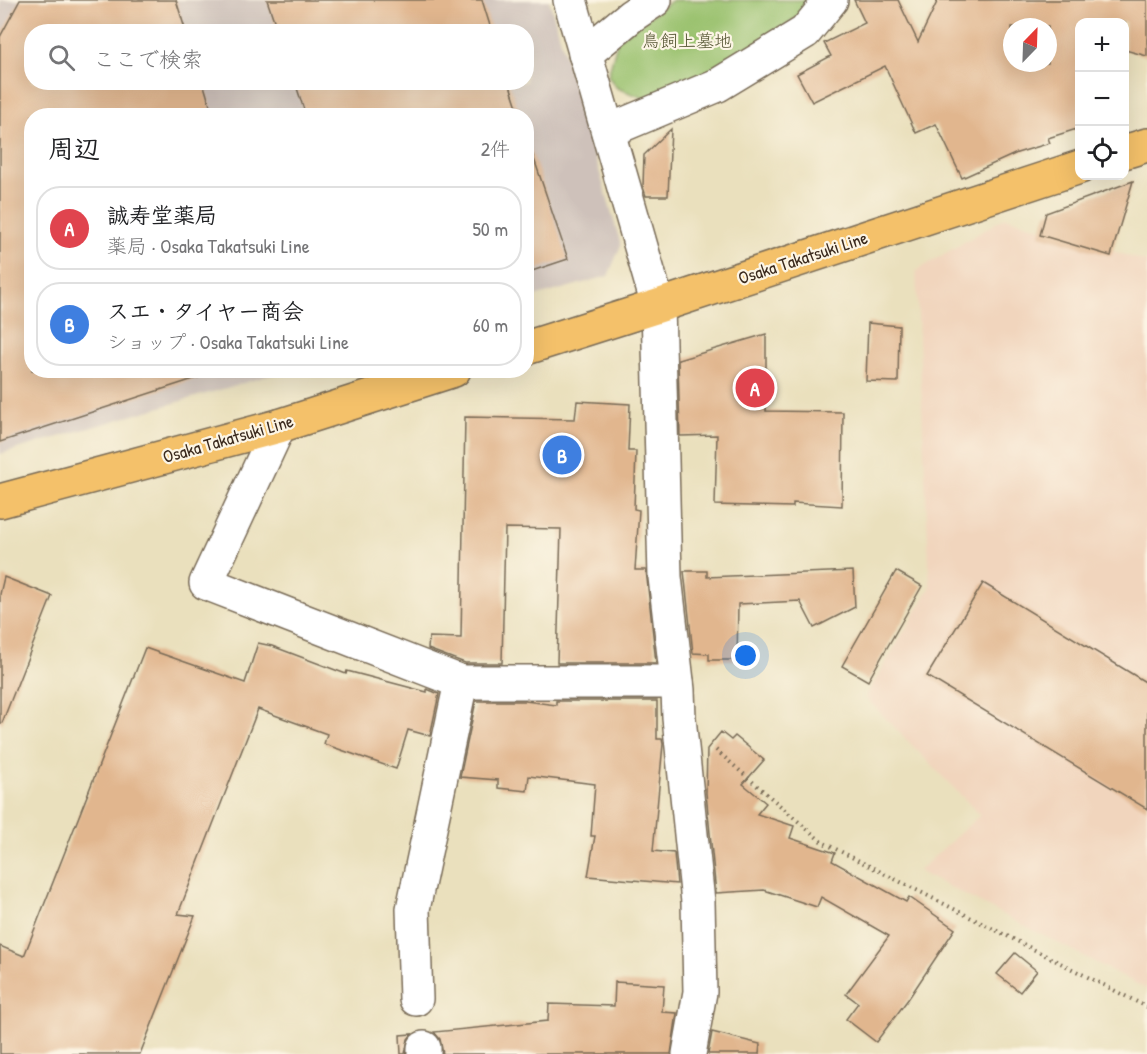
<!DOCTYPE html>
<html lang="ja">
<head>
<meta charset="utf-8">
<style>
  body { margin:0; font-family:"Patrick Hand","Klee One",sans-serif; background:#f6f6f6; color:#202124 }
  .controls { position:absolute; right:18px; top:18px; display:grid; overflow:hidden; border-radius:12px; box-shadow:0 6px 24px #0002 }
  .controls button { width:54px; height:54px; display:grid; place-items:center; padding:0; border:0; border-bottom:2px solid #e0e0e0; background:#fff; color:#202124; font:30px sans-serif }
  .compass { position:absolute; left:1003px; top:18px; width:54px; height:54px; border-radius:50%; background:#fff; box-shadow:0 6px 24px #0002; rotate:23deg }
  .you { position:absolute; left:746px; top:656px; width:21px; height:21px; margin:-15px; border:4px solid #fff; border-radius:50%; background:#1a73e8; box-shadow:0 0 0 9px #1a73e833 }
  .badge { display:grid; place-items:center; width:39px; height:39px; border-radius:50%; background:#c8321e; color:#fff; font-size:20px; font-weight:700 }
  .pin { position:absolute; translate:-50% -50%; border:3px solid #fff; box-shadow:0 2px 6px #0006 }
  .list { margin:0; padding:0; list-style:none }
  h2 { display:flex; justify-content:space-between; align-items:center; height:78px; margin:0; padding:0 24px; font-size:26px }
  h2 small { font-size:20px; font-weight:400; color:#757577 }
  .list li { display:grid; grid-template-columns:39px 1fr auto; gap:18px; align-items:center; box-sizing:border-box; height:84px; margin:0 12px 12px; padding:0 12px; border:2px solid #e0e0e0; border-radius:24px }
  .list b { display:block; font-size:22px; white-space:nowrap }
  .list p { margin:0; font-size:20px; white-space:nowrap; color:#757577 }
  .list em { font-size:20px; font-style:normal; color:#757577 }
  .icon { flex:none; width:33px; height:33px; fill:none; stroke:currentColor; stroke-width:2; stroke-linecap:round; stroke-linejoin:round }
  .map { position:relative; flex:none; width:1147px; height:1054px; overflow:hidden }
  .search { position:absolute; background:#fff; box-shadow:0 6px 24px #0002; left:24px; top:24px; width:510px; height:66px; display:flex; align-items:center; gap:15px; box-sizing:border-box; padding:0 21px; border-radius:24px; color:#757577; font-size:22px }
  .panel { position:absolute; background:#fff; box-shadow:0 6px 24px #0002; left:24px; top:108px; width:510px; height:270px; border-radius:24px }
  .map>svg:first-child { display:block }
  .built { fill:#f1d5bd }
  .industrial { fill:#cec1ba; fill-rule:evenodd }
  .green { fill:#99c16d; stroke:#6a7646; stroke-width:1.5 }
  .building { fill:#e1b68e; fill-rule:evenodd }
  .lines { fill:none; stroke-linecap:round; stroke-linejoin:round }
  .minor-casing { stroke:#786a56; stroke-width:36 }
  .major-casing { stroke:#786a56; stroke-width:36 }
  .path { stroke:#786a56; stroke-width:4; stroke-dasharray:1.5 4.5; stroke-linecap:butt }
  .minor { stroke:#fff; stroke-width:33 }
  .major { stroke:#f4c16a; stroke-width:33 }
  .labels { text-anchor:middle; stroke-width:4.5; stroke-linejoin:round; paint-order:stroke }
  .park-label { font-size:18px; fill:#575736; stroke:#fcf5e5 }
  .street-label { font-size:18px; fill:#3b2a1e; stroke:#fcf5e5 }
</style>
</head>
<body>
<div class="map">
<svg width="1147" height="1054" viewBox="0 0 1147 1054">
  <rect width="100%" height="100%" fill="#fcf5e5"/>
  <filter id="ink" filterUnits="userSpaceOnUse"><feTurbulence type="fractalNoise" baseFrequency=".0167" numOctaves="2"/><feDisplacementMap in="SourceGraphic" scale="12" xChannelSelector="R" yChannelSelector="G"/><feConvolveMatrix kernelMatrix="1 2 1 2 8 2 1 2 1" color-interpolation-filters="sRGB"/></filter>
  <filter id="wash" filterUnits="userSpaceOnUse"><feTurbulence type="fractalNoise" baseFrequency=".008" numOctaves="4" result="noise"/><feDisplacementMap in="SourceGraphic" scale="24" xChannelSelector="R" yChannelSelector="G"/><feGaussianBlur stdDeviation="1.35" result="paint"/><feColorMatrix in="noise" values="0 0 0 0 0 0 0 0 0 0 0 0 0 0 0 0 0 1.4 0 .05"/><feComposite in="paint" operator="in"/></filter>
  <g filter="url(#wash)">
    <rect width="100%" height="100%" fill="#eae0bd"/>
    <path class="built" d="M1006,217L1147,262V989L918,871L980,815L865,697L930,588L916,271Z"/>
    <path class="industrial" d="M0,0H549L621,245L608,276L527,299L526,116H32V370L284,371L0,454ZM32,32H526V82H32Z"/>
    <path class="green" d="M673,0H821L721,72L648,100L617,88L608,76L618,39Z"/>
    <g id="blocks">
      <g class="building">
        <path d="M20,0H176L186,32H32V82H203L213,116H32V370H202L203,376L0,442V37Z"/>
        <path d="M267,0H482L492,32H278Z"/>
        <path d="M854,0H898L918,42L938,0H1147V56L1125,50V22H1080V128L1048,138L1050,143L1017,153L962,178L936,124L916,133L885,66L812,102L797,74L831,56L824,43L865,23ZM1012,27H1048V63H1012Z"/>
        <path d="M295,82H509L520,116H306Z"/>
        <path d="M671,129L668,196H646L643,187L644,155Z"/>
        <path d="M531,150L568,259L526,273V151Z"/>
        <path d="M1133,181L1111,256L1040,235L1046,213Z"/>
        <path d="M868,323L899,326L898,382L866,381Z"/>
        <path d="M766,334V411L843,412L842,506L793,503V507L715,505L717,435L680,436L678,360Z"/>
        <path d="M577,401L630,404L628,451H636L634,509L639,510L635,570H646L656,663H557L561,529L505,528L502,663H465L428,649L429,637L461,638L465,417L575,419Z"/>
        <path d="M684,571H707V577L853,571L855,607L814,628L800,601L738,604L737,660H709V654L693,653Z"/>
        <path d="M896,571L922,586L868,681L842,666Z"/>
        <path d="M4,577L52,596L2,723H0V594Z"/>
        <path d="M983,583L1147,683V809L927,676Z"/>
        <path d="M258,643L272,646L346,674L347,671L427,692V689L439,694L430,736L408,730L396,769L324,744L327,734L258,709L178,914L195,916L140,1054H0V946L24,956L145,648L245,683Z"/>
        <path d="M476,701H525L556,705V701H657V739H662L663,744L653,851L674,853L677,884L588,876L595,836H591L595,784L529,776L527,791L498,788V780L460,777Z"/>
        <path d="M721,732L731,740L735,736L764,760L743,784L766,803L757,814L794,826L790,838L835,853L832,861L906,902L909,897L955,929L909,998L876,1042L846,1019L858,1003L846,994L889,936L821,897L817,907L764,890L716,893L706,793L707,749Z"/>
        <path d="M1015,953L1037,971L1020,992L997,974Z"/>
        <path d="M615,982L664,985L662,1012L677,1013L671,1054H443L440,1039L434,1032L548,1021L549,1004L614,1006Z"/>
        <path d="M712,1032L760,1044L759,1054H708Z"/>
        <path d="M412,1034L408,1039L405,1054H401L400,1035Z"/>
      </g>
    </g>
  </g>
  <g filter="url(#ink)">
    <use href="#blocks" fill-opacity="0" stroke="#786a56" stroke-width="1.5"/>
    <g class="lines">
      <g class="minor-casing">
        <g id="minor">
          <path d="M570,0L658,306L665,577L678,690L679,718L698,902L700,992L689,1054"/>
          <path d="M585,54L631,16L655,0"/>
          <path d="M608,131L718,85L805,32L831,0"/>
          <path d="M279,426L206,583L461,682H677"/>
          <path d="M416,999L413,909L461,682"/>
          <path d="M424,1048V1054"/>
        </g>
      </g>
      <g class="major-casing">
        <g id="major">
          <path d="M1124,152L1147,145"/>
          <path d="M526,348L658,306L1080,167"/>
          <path d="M0,501L279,426L454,370"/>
        </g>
      </g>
      <path class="path" d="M716,750L822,842L1147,1007"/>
      <use href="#minor" class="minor"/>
      <use href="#major" class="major"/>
    </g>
  </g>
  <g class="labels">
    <g class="park-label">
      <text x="687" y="47">鳥飼上墓地</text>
    </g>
    <g class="street-label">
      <text transform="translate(803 258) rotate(-18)" y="6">Osaka Takatsuki Line</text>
      <text transform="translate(228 439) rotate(-16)" y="6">Osaka Takatsuki Line</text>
    </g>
  </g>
</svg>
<div class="controls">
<button>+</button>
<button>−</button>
<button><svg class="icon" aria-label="locate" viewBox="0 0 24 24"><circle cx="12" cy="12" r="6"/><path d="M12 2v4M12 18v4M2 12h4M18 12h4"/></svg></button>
</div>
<svg class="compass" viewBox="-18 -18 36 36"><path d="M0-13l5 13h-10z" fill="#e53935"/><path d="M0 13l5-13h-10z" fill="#757577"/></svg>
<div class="you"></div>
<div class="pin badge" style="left:755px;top:388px;background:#e0444e">A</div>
<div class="pin badge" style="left:562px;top:455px;background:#3f7fe0">B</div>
<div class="search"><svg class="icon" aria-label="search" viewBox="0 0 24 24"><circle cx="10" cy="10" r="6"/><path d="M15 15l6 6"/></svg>ここで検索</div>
<section class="panel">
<h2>周辺<small>2件</small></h2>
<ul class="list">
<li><span class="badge" style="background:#e0444e">A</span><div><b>誠寿堂薬局</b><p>薬局 · Osaka Takatsuki Line</p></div><em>50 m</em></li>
<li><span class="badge" style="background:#3f7fe0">B</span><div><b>スエ・タイヤー商会</b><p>ショップ · Osaka Takatsuki Line</p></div><em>60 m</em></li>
</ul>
</section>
</div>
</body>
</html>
